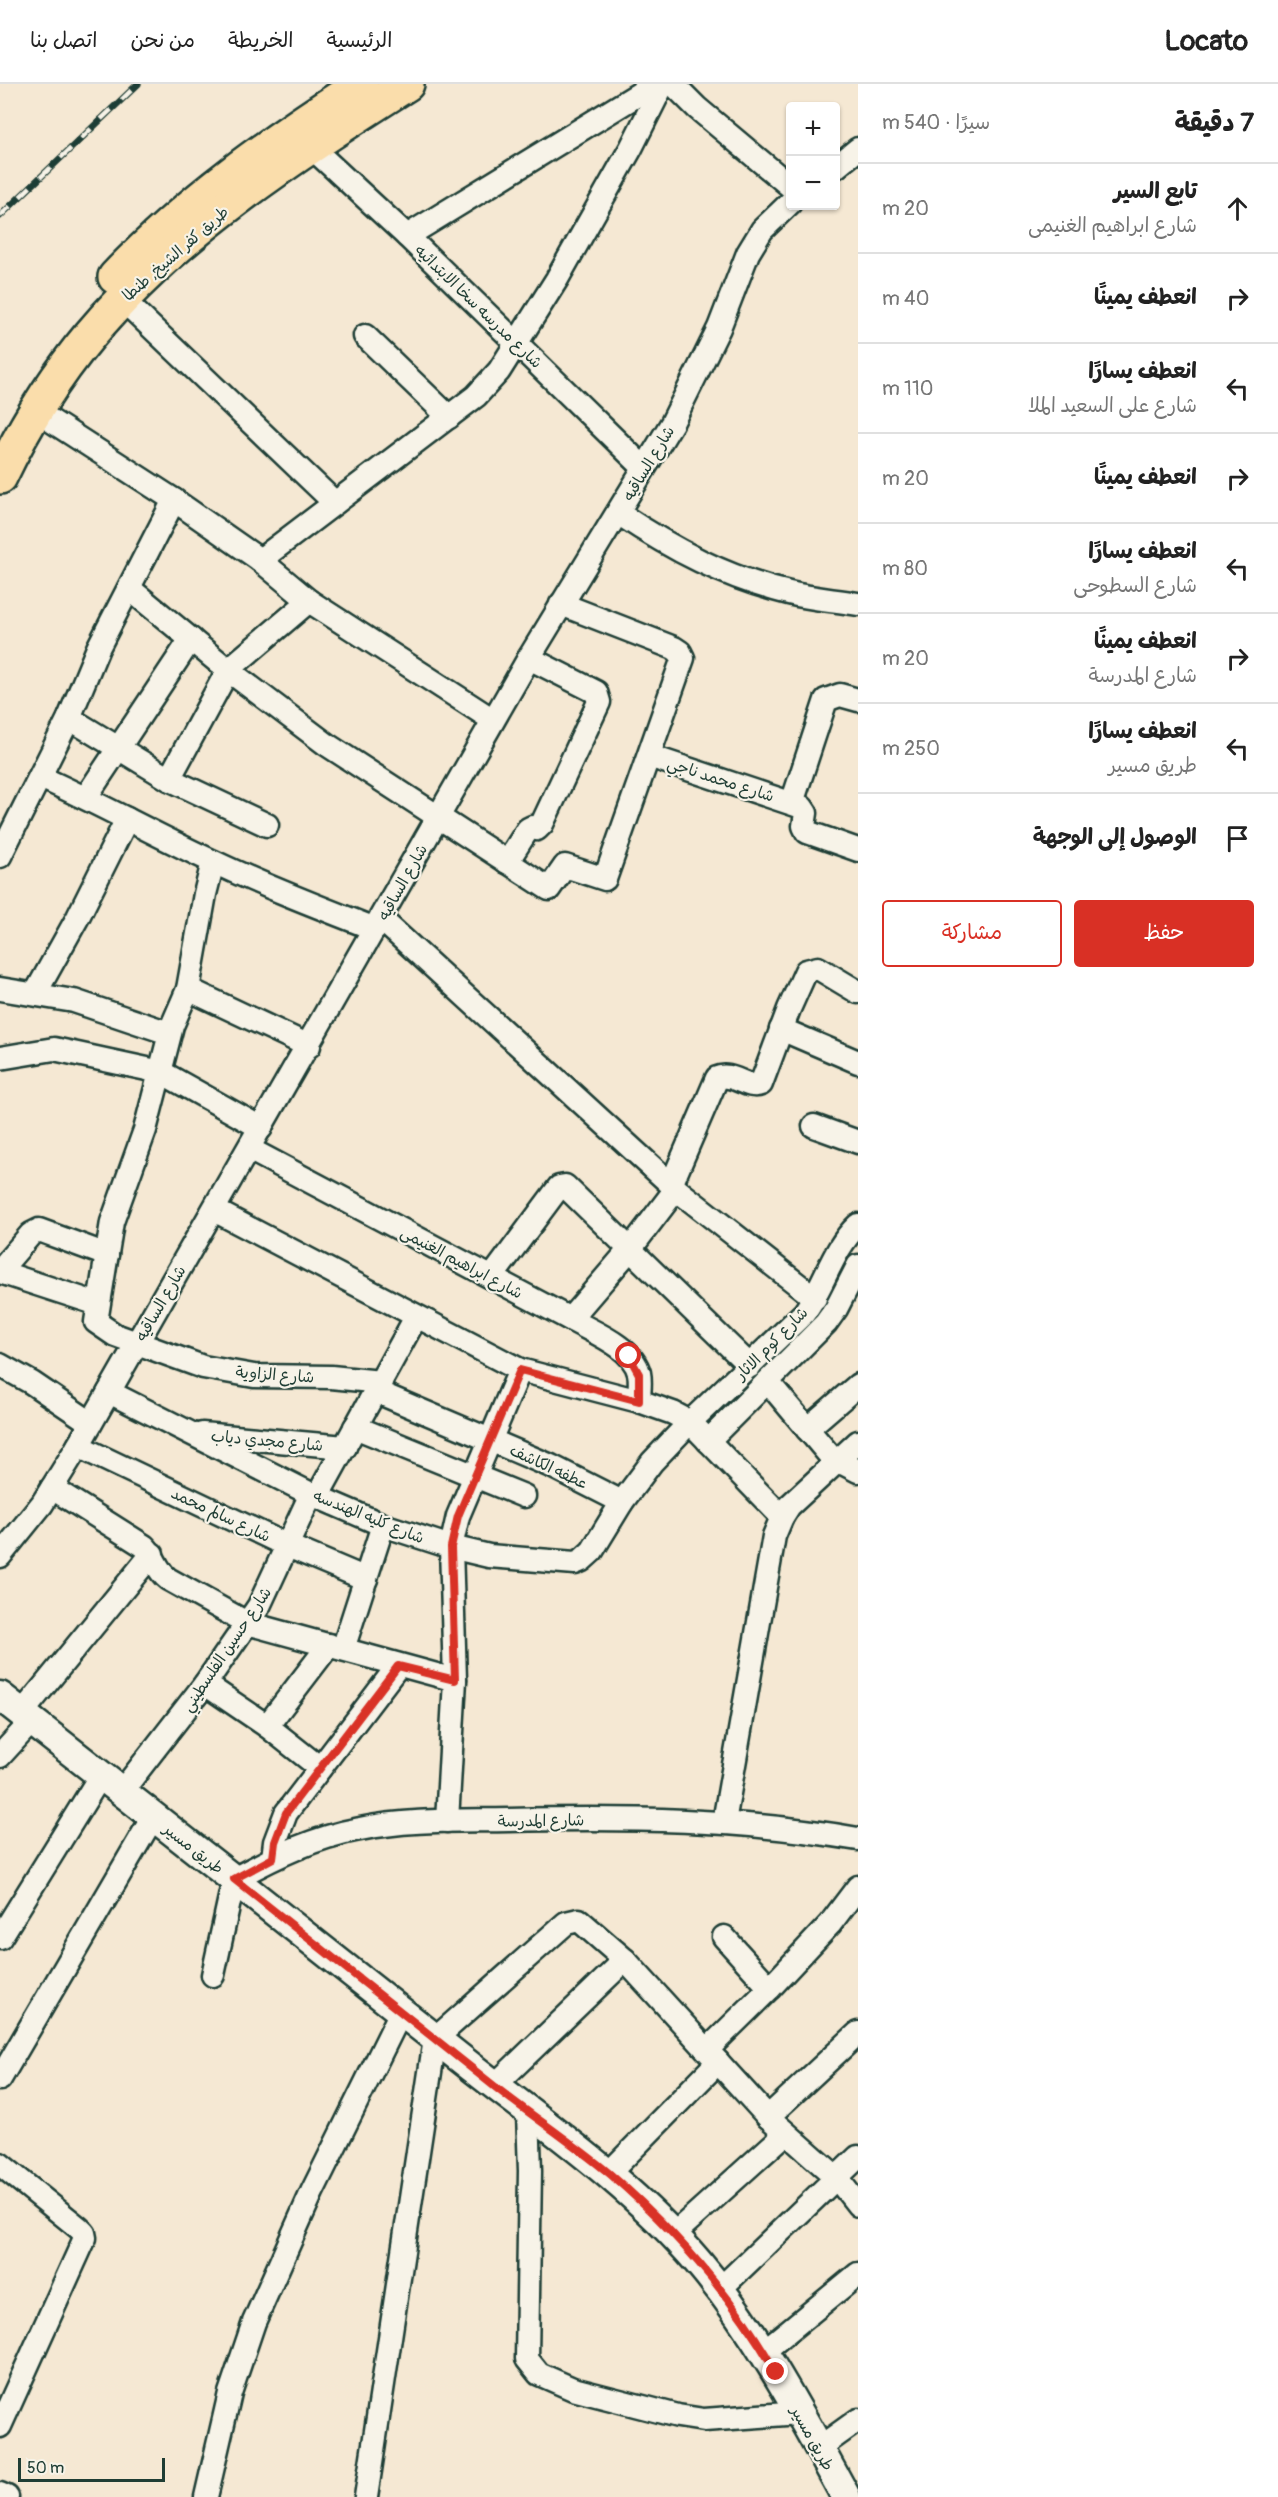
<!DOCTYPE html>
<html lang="ar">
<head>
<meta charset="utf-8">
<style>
  body { margin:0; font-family:Pangolin,"Playpen Sans Arabic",sans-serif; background:#f2f2f2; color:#222; direction:rtl }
  .controls { position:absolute; right:18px; top:18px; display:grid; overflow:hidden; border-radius:6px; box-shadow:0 2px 4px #0004 }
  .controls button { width:54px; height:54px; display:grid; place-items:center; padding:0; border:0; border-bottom:2px solid #e0e0e0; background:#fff; color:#222; font:30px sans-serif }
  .scale { position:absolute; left:18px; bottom:15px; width:147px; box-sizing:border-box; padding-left:6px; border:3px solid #1f3d34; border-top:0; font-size:16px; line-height:21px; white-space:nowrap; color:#1f3d34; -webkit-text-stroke:4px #f7f3e8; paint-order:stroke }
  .stop { position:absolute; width:18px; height:18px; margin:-14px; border:4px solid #d93025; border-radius:50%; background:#fff }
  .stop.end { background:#d93025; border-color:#fff; box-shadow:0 2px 6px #0008 }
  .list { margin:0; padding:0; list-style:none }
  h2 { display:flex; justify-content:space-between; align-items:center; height:78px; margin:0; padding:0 24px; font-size:26px }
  h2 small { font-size:20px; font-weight:400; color:#767676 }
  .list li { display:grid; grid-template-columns:39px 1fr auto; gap:18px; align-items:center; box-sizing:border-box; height:90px; padding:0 24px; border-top:2px solid #e0e0e0 }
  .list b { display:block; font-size:22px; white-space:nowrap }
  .list p { margin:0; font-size:20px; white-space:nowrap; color:#767676 }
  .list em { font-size:20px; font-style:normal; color:#767676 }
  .actions { display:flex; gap:12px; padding:18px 24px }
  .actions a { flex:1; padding:14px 0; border:2px solid #d93025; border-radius:6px; text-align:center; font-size:21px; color:#d93025 }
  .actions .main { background:#d93025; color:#fff }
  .icon { flex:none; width:33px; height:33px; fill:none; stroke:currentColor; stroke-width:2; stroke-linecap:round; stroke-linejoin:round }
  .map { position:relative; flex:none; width:858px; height:2413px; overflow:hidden; direction:ltr }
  header { display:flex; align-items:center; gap:36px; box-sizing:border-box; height:84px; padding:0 30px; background:#fff; border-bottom:2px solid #e0e0e0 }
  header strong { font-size:28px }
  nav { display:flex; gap:33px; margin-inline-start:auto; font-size:21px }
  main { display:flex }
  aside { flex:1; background:#fff }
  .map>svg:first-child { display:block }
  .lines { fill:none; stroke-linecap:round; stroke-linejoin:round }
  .minor-casing { stroke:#1f3d34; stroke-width:27 }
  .tertiary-casing { stroke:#1f3d34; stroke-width:33 }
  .primary-casing { stroke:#1f3d34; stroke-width:38 }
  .minor { stroke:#f7f3e8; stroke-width:22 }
  .tertiary { stroke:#f7f3e8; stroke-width:28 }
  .primary { stroke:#faddab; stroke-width:33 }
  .rail-casing { stroke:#1f3d34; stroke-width:7 }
  .rail { stroke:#f7f3e8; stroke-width:4.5; stroke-dasharray:14; stroke-linecap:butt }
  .route { stroke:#d93025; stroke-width:8 }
  .labels { text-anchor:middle; stroke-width:4.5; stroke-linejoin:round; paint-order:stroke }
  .street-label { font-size:16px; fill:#1f3d34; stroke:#f7f3e8 }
</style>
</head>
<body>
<header>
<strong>Locato</strong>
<nav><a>الرئيسية</a><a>الخريطة</a><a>من نحن</a><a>اتصل بنا</a></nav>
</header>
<main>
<aside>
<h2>7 دقيقة<small>سيرًا · 540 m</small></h2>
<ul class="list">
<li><svg class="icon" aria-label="ahead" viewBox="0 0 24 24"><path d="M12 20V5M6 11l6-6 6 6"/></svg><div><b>تابع السير</b><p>شارع ابراهيم الغنيمى</p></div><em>20 m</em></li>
<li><svg class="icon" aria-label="right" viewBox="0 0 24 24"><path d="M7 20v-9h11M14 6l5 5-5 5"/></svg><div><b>انعطف يمينًا</b></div><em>40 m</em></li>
<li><svg class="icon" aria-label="left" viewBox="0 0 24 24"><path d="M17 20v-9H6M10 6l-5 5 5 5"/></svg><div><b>انعطف يسارًا</b><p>شارع على السعيد الملا</p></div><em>110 m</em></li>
<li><svg class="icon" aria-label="right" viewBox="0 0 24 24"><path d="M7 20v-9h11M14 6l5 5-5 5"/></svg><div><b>انعطف يمينًا</b></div><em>20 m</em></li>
<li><svg class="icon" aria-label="left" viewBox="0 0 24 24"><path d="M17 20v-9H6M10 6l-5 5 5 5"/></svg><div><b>انعطف يسارًا</b><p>شارع السطوحى</p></div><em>80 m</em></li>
<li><svg class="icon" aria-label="right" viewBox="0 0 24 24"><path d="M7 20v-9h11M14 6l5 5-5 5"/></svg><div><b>انعطف يمينًا</b><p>شارع المدرسة</p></div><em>20 m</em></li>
<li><svg class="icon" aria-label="left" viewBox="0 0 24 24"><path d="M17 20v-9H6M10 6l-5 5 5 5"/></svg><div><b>انعطف يسارًا</b><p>طريق مسير</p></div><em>250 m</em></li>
<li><svg class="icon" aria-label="arrive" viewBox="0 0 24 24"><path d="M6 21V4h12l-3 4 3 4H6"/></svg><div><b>الوصول إلى الوجهة</b></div></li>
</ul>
<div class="actions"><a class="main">حفظ</a><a>مشاركة</a></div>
</aside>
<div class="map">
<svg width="858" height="2413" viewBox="0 0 858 2413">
  <rect width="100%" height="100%" fill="#f5e8d3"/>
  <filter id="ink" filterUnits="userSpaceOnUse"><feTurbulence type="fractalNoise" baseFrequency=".0167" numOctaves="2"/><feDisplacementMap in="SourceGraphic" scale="12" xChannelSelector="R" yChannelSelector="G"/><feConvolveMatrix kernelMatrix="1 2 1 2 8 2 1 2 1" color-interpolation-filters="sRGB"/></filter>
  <g filter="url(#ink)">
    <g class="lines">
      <g class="minor-casing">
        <g id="minor">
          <path d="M673,0L697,24L790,102"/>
          <path d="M310,62L407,152L644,384"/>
          <path d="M836,83L858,65"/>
          <path d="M407,152L655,0"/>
          <path d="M122,215L335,419"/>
          <path d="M365,252L449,333"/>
          <path d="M36,327L174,416"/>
          <path d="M618,429C672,465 726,494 789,509C812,515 835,516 858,520"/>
          <path d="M260,476L476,312L499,287L557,195L631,64L663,0"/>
          <path d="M130,505L228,586L326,660L549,805L565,782L605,795L683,574L680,568L674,564L561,520"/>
          <path d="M69,634L169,695L267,741"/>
          <path d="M649,672L802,723L806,729L804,742L807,748L858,766"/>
          <path d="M40,693C99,719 155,751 214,778C266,803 321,824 375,845"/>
          <path d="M169,695L228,586L309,517"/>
          <path d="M86,713L191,555"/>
          <path d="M792,719L826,616L840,611L858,616"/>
          <path d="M0,772L69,634L98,564L174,416L260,476L309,517L493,636"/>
          <path d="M213,778L205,810L188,905L172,942L145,1046L112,1138L96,1238L115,1251L203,1283L254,1292L331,1293L381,1298"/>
          <path d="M507,778L528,745L532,743L537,745L542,740L599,618L596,608L529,574"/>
          <path d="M381,835L676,1105L815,1214"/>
          <path d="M0,905L74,917L169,949"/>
          <path d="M188,905L309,962"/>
          <path d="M35,910L78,833L127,735"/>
          <path d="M781,945L858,978"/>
          <path d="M0,974L54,965L147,985L161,988L261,1044"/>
          <path d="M814,1042L858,1058"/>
          <path d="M249,1065L570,1235C592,1248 632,1262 639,1289C641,1298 639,1308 639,1317"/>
          <path d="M671,1101L717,994C732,987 747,1006 761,1000L789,925L806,887L818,884L858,908"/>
          <path d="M214,1126L520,1286L639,1317L673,1329L690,1338L782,1433"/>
          <path d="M0,1186L31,1150L39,1146L107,1171"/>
          <path d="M0,1188L98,1220"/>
          <path d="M492,1193L559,1103L565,1102L750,1282"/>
          <path d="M570,1235L631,1164L676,1105"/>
          <path d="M0,1281L32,1299L91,1339"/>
          <path d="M768,1298L831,1373L858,1387"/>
          <path d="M375,1307L551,1382L622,1418"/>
          <path d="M109,1308L311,1410L383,1441L451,1463L489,1472L575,1479L582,1476L592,1467L622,1418L652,1378L690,1338L804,1229C825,1201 832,1165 858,1141"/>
          <path d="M355,1343L524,1412"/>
          <path d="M807,1345L858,1301"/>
          <path d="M202,1350L345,1363"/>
          <path d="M708,1357L826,1239L836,1225L858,1182"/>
          <path d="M78,1362L288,1462L366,1495"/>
          <path d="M52,1404L144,1462C155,1472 156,1486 168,1495L247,1539L455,1596"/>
          <path d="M317,1413L416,1233"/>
          <path d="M0,1472L42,1420L78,1362L529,574L672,339L719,244L748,169L762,146L790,119"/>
          <path d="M343,1565L383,1441"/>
          <path d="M205,1600L267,1642L320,1684"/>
          <path d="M22,1629L152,1470"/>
          <path d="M267,1642L329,1561"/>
          <path d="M0,1672L32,1637"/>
          <path d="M122,1707L205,1600L259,1522L311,1410"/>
          <path d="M447,1737L455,1596L451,1463L458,1432L520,1286"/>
          <path d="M724,1738L774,1452L782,1433L789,1422L858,1358"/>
          <path d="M273,1774L275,1758L286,1729L398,1582"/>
          <path d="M724,1853L770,1904L830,1840L858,1803"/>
          <path d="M0,1854L101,1691"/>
          <path d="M213,1891L234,1795C274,1773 315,1753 360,1745C409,1735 459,1737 509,1736C626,1733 743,1735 858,1755"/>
          <path d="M708,1965L770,1904"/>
          <path d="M0,1995L153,1733"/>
          <path d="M494,2002L625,1876"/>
          <path d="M528,2029L530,2087L527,2275L539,2290L573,2305L678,2332L704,2336L800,2329"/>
          <path d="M768,2033L858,1949"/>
          <path d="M0,2080L79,2144L84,2149L85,2154L0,2342"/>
          <path d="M609,2089L718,1978"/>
          <path d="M673,2151L785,2050"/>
          <path d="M720,2205L858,2073"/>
          <path d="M764,2267L858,2190"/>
          <path d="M819,2364L858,2336"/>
          <path d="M0,2410L7,2413"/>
          <path d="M206,2413L230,2309L254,2238L312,2108L401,1928"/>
          <path d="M366,2413L435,1955L566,1839L579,1836L625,1876L768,2033L836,2093L858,2121"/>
        </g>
      </g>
      <g class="tertiary-casing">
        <path id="tertiary" d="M0,1612C151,1730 301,1848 451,1967C536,2035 627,2095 698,2178C758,2249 801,2331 846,2413"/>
      </g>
      <g class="primary-casing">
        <g id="primary">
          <path d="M115,193C188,116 272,57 361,0"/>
          <path d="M0,393C24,343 54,294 90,251C177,147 294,72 407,0"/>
        </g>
      </g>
      <use href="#minor" class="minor"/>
      <use href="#tertiary" class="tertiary"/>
      <use href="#primary" class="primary"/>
      <g class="rail-casing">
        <path id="rail" d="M0,132L138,0"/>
      </g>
      <use href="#rail" class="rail"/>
    </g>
  </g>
  <g class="lines" filter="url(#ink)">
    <path class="route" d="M629,1272L639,1290V1317L520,1286L458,1432L451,1463L455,1596L398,1582L286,1729L275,1758L273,1774L234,1795C321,1864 407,1933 494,2002C532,2032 573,2059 610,2090C675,2146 733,2213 776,2288"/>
  </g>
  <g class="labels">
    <g class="street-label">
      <text transform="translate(175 169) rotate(-41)" y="6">طريق كفر الشيخ, طنطا</text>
      <text transform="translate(479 222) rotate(44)" y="6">شارع مدرسه سخا الابتدائيه</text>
      <text transform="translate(648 379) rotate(-59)" y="6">شارع الساقيه</text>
      <text transform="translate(721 695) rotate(18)" y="6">شارع محمد ناجي</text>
      <text transform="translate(402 798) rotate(-61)" y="6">شارع الساقيه</text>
      <text transform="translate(462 1178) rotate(28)" y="6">شارع ابراهيم الغنيمى</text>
      <text transform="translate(160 1219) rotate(-60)" y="6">شارع الساقيه</text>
      <text transform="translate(771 1259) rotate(-45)" y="6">شارع كوم الاثار</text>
      <text transform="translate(275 1290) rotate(4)" y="6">شارع الزاوية</text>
      <text transform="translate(267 1356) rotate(5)" y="6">شارع مجدي دياب</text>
      <text transform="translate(549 1382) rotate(25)" y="6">عطفه الكاشف</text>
      <text transform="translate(221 1430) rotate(25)" y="6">شارع سالم محمد</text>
      <text transform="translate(369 1432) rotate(22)" y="6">شارع كليه الهندسه</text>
      <text transform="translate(226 1565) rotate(-56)" y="6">شارع حسين الفلسطيني</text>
      <text transform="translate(541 1736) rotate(-1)" y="6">شارع المدرسة</text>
      <text transform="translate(194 1764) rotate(38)" y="6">طريق مسير</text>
      <text transform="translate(813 2354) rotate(61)" y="6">طريق مسير</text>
    </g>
  </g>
</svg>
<div class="controls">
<button>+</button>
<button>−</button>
</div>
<div class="scale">50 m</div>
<div class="stop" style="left:629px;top:1272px"></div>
<div class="stop end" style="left:776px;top:2288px"></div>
</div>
</main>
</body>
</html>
